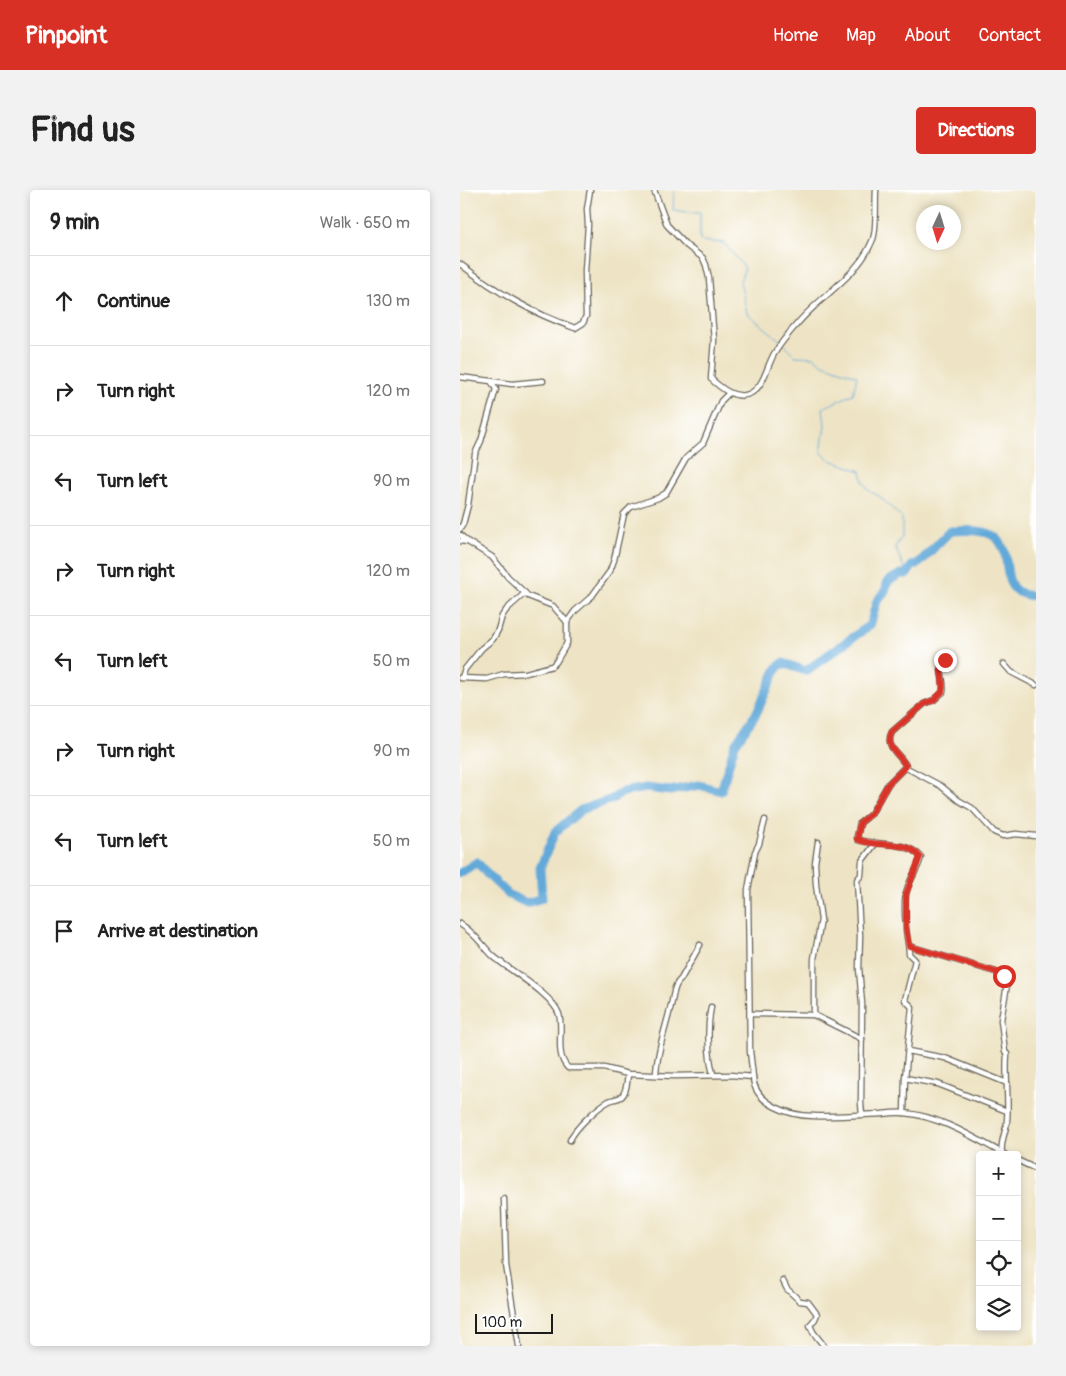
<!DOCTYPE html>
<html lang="en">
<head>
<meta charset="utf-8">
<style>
  body { margin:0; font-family:Pangolin,sans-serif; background:#f2f2f2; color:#222 }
  .controls { position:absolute; right:15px; bottom:15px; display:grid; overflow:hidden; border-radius:5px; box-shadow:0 2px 8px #0003 }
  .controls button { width:45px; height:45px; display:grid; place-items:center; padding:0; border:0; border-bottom:1px solid #e0e0e0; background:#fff; color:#222; font:25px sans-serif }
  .compass { position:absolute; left:456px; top:15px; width:45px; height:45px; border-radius:50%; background:#fff; box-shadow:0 2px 8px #0003; rotate:184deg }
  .scale { position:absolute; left:15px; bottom:12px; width:78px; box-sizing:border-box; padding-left:5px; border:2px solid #1c1c1c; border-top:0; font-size:14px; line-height:18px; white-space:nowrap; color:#1c1c1c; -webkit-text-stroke:4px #fff; paint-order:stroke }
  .stop { position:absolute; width:15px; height:15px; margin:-11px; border:4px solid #d93025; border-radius:50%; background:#fff }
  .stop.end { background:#d93025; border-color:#fff; box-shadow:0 1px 5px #0008 }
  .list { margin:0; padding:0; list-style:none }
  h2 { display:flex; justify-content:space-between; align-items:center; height:65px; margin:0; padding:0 20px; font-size:21px }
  h2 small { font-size:16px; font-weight:400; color:#767676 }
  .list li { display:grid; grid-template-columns:32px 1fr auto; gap:15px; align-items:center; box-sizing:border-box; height:90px; padding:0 20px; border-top:1px solid #e0e0e0 }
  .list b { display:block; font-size:19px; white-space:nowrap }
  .list em { font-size:16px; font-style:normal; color:#767676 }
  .icon { flex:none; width:28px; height:28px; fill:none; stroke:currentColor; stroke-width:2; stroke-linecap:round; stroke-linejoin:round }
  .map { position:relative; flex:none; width:576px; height:1156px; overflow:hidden; border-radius:5px }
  header { display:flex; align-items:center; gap:30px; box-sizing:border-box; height:70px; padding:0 25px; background:#d93025; color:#fff }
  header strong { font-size:24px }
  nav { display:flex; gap:28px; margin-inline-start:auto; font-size:18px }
  .intro { display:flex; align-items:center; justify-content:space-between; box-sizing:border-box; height:120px; padding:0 30px }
  h1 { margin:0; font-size:35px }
  .button { padding:12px 22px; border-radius:5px; background:#d93025; color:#fff; font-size:18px; font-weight:700 }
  main { display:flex; gap:30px; padding:0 30px }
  aside { flex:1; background:#fff; border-radius:5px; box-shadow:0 2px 8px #0003 }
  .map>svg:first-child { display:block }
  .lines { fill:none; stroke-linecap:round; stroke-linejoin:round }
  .stream { stroke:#62a9d9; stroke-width:1 }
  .river { stroke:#62a9d9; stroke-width:9 }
  .street-casing { stroke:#666257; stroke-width:7 }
  .street { stroke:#fff; stroke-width:4.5 }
  .route { stroke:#d93025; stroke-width:6 }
</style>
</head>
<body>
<header>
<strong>Pinpoint</strong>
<nav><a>Home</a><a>Map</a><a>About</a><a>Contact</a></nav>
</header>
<div class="intro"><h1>Find us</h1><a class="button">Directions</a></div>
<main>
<aside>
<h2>9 min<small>Walk · 650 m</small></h2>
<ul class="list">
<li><svg class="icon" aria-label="ahead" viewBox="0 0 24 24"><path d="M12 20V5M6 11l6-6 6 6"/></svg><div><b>Continue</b></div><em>130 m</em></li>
<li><svg class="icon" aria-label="right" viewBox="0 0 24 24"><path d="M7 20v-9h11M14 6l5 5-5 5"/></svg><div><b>Turn right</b></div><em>120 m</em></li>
<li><svg class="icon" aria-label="left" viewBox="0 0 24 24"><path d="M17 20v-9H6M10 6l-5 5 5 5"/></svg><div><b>Turn left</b></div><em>90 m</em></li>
<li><svg class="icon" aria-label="right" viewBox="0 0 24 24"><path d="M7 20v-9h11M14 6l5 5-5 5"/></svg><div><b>Turn right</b></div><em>120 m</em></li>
<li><svg class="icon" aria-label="left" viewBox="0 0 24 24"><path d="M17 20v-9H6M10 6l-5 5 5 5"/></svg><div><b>Turn left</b></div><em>50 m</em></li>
<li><svg class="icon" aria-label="right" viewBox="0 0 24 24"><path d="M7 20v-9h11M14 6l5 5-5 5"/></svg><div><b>Turn right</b></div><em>90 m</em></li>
<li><svg class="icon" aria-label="left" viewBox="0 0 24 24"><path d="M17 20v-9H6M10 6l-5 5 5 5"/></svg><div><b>Turn left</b></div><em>50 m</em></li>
<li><svg class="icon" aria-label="arrive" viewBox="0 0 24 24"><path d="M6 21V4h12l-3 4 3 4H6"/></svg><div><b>Arrive at destination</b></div></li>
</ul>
</aside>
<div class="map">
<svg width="576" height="1156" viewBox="0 0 576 1156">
  <rect width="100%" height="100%" fill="#fff"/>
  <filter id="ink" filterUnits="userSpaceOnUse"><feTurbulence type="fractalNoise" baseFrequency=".02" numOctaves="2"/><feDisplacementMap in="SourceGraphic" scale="10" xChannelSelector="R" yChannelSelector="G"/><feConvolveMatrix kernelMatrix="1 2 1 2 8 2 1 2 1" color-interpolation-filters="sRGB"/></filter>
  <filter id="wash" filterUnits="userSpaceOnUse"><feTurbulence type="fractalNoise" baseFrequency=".0096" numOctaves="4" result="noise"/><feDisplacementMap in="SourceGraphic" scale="20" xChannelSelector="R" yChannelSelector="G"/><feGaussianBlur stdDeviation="1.12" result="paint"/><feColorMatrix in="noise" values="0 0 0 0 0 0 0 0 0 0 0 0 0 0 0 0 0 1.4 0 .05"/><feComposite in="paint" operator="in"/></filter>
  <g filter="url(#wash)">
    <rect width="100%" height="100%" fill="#eee4c5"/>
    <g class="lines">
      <g class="stream">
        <path d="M214,0L213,20L228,22H240V51L264,53L285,78L280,91L287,123L321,151"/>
        <path d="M324,154L335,166L354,167L363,174L397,186L393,204L363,218L365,236L361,262L370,270L401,281L403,292L409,301L419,306L442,328V347L435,357L447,384"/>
      </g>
      <path class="river" d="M0,683L17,672L27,684L49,705L67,713L82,708L80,678L95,642L121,620L152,609L163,602L186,598L210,601L239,595L261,601L275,554L296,524L317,478L323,473L346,481L410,435L417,411L425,401L428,391L441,384H447L452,376L459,373L490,341C503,341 524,338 535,347C558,365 532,405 576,406"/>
    </g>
  </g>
  <g filter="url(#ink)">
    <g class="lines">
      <g class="street-casing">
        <g id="street">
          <path d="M194,0L207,35L227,56L243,68L246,75L249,88L254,150L251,189C261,198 276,211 291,203C304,196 307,176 314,164C320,154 329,143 337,134C361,105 399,86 413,49C417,39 415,13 416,0"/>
          <path d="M0,74C37,102 71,123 115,138L123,133L126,126L125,81L128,35L127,19L130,0"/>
          <path d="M0,187L31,191L36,199L21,251L15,264L8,315L3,334L0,339"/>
          <path d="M31,191L52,194L83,191"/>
          <path d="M0,345L8,352L32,367L48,387L68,406L93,416L107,432"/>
          <path d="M0,351L8,352"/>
          <path d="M544,474L551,482L576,495"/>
          <path d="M2,487L5,479L22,458L33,449L38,440L42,426L47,419L65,403"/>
          <path d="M0,488L27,489L44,484L66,483L92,476L96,472L107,453V432L115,421L132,406L150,381L154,370L164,324L171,317L198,308L206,303L226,268L243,253L261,211L269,203"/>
          <path d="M445,577L481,596L498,610L512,618L534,642L543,646L556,644L576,646"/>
          <path d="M0,734C14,742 22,755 33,766C49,780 92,804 99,824C104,841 94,864 108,878H144L168,884L214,886L270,885L293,887C294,914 330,926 354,926C376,927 400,925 422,924C430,923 438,922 445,923C482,927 514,948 546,965"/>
          <path d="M449,756L536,782L548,789L541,830L545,862L547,864C545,886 549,909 547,931C546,942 540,952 542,963"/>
          <path d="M251,817C247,837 248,865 253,884"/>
          <path d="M290,824L354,825L402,849"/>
          <path d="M354,825V769L361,730L356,695L355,673L358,652"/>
          <path d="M448,861L485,868L547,893"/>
          <path d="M196,884C197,860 206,838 211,815C214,805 213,796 221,789L240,755"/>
          <path d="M293,887L290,861L288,700L295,662L299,654L305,630"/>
          <path d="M445,888L478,894L547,921"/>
          <path d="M444,923L445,888L452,817L445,810L455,770L449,764C449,754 446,746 446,736C445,726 444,714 446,704C448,691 458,680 461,667C446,650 417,656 398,650L397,647L400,633L411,624L428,594L446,576C440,564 424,557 432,542L464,514L474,510L483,502C485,491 477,476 485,470"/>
          <path d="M402,924L401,914L402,814L399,778L400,746L397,690L401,685L402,671L415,654"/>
          <path d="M110,950C115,938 138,917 149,911C153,909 158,909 161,907C167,902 167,891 168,884"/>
          <path d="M557,970L576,979"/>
          <path d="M44,1009L46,1075L59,1156"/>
          <path d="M323,1091L327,1099L340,1111L348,1112L357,1124L355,1129L350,1135L353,1142L364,1156"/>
        </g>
      </g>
      <use href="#street" class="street"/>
    </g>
  </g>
  <g class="lines" filter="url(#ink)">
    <path class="route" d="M485,470L481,473C479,482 485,491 482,502L474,510L464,514L432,542C424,557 440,564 446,576L428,594L411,624L400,633L397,649C416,659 445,648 460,667L446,704V738L449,756L536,782L544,786"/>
  </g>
</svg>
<div class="controls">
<button>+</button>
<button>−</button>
<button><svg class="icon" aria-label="locate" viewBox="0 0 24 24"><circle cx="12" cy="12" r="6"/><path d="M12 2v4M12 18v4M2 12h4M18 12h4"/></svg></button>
<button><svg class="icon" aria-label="layers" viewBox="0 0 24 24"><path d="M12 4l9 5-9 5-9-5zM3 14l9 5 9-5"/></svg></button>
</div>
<svg class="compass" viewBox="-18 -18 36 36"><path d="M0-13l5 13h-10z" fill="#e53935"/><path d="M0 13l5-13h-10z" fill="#767676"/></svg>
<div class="scale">100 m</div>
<div class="stop" style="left:544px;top:786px"></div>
<div class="stop end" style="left:485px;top:470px"></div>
</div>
</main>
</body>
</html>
